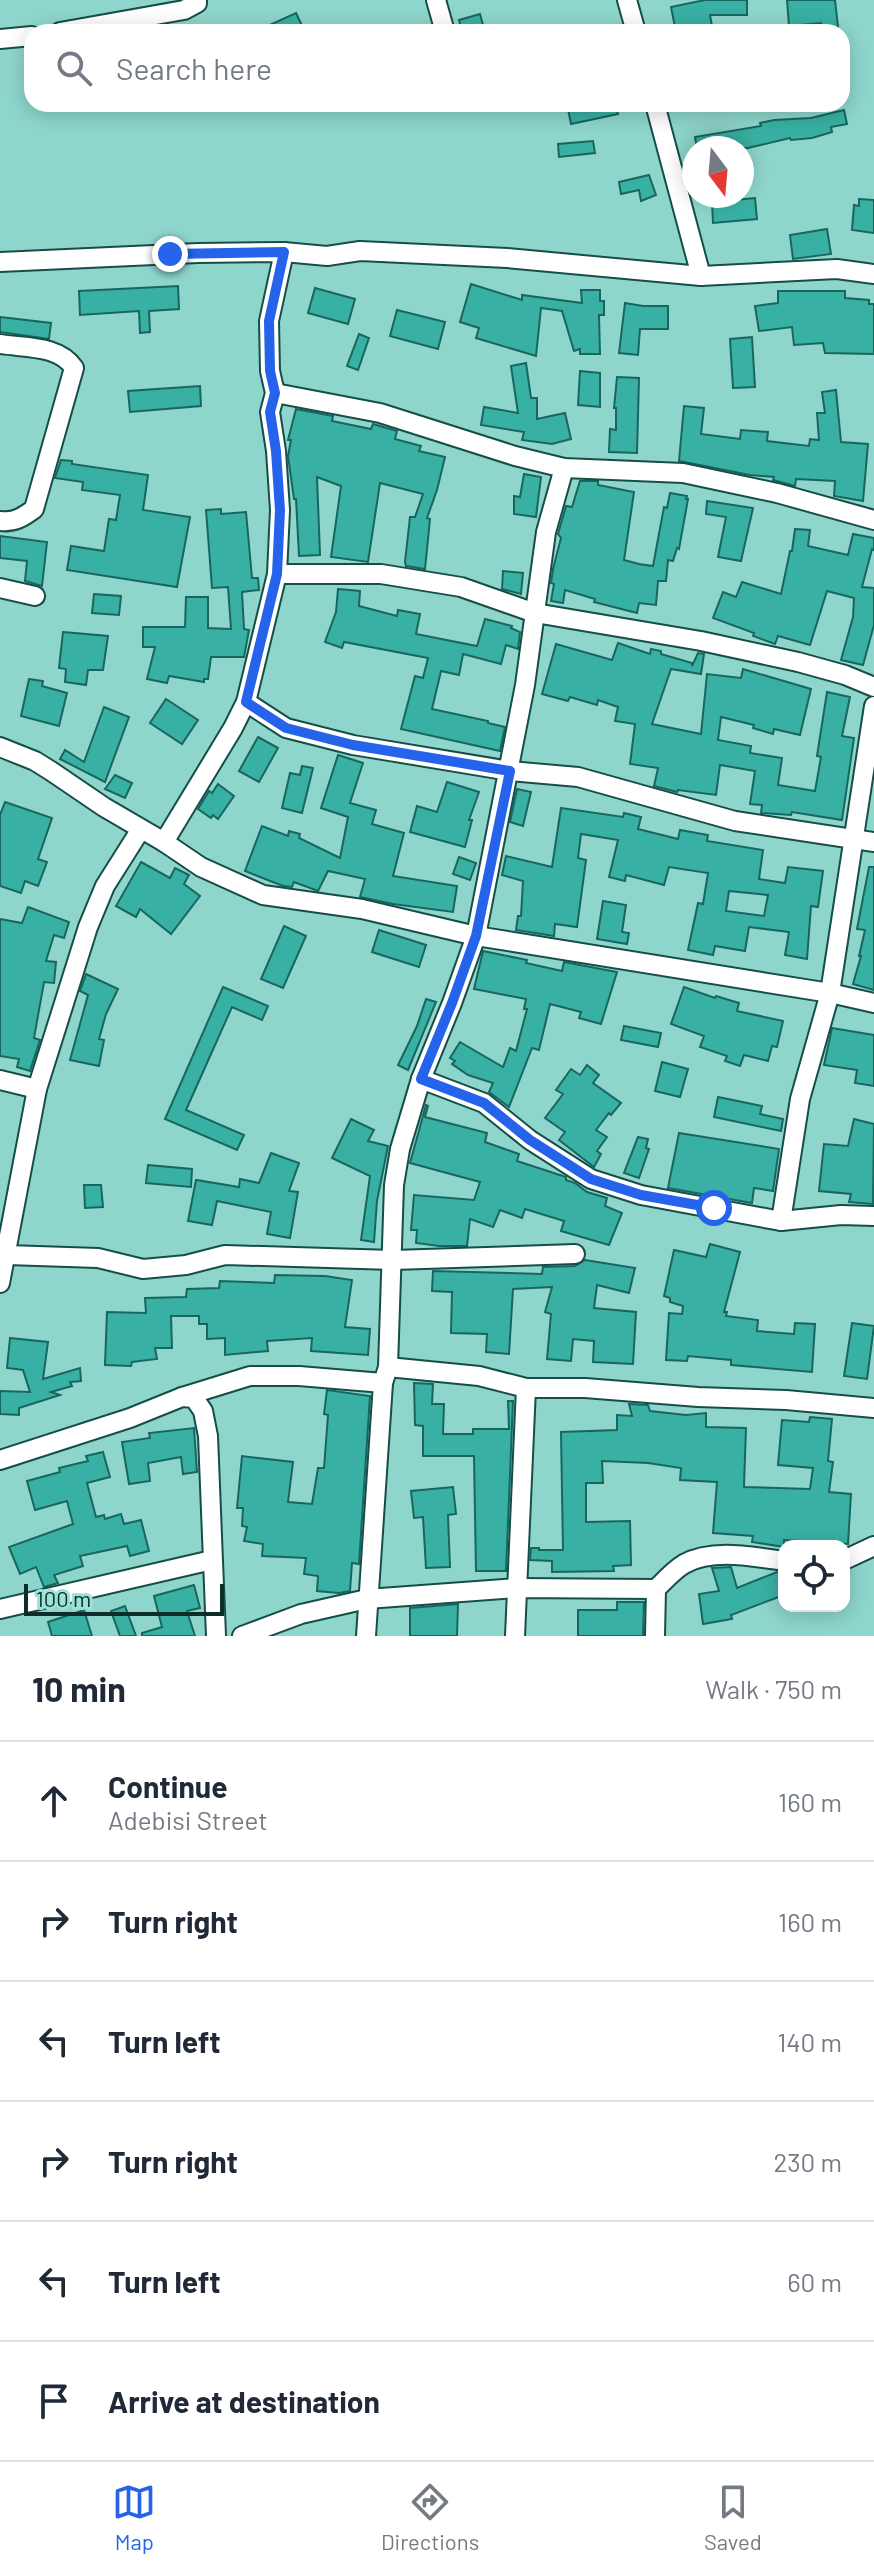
<!DOCTYPE html>
<html lang="en">
<head>
<meta charset="utf-8">
<style>
  body { margin:0; font-family:Barlow,sans-serif; background:#f6f6f7; color:#1f2937 }
  .controls { position:absolute; right:24px; bottom:24px; display:grid; overflow:hidden; border-radius:16px; box-shadow:0 4px 20px #0003 }
  .controls button { width:72px; height:72px; display:grid; place-items:center; padding:0; border:0; border-bottom:2px solid #e0e1e3; background:#fff; color:#1f2937; font:40px sans-serif }
  .compass { position:absolute; left:682px; top:136px; width:72px; height:72px; border-radius:50%; background:#fff; box-shadow:0 4px 20px #0003; rotate:164deg }
  .scale { position:absolute; left:24px; bottom:20px; width:200px; box-sizing:border-box; padding-left:8px; border:4px solid #0e2d29; border-top:0; font-size:22px; line-height:28px; white-space:nowrap; color:#0e2d29; -webkit-text-stroke:6px #9be3d9; paint-order:stroke }
  .stop { position:absolute; width:24px; height:24px; margin:-18px; border:6px solid #2563eb; border-radius:50%; background:#fff }
  .stop.end { background:#2563eb; border-color:#fff; box-shadow:0 2px 8px #0008 }
  .list { margin:0; padding:0; list-style:none }
  h2 { display:flex; justify-content:space-between; align-items:center; height:104px; margin:0; padding:0 32px; font-size:34px }
  h2 small { font-size:26px; font-weight:400; color:#747a83 }
  .list li { display:grid; grid-template-columns:52px 1fr auto; gap:24px; align-items:center; box-sizing:border-box; height:120px; padding:0 32px; border-top:2px solid #e0e1e3 }
  .list b { display:block; font-size:30px; white-space:nowrap }
  .list p { margin:0; font-size:26px; white-space:nowrap; color:#747a83 }
  .list em { font-size:26px; font-style:normal; color:#747a83 }
  .icon { flex:none; width:44px; height:44px; fill:none; stroke:currentColor; stroke-width:2; stroke-linecap:round; stroke-linejoin:round }
  .map { position:relative; flex:none; width:874px; height:1636px; overflow:hidden }
  .search { position:absolute; background:#fff; box-shadow:0 4px 20px #0003; left:24px; right:24px; top:24px; height:88px; display:flex; align-items:center; gap:20px; box-sizing:border-box; padding:0 28px; border-radius:24px; color:#747a83; font-size:30px }
  .sheet { height:824px; background:#fff }
  nav { display:flex; justify-content:space-around; align-items:center; box-sizing:border-box; height:112px; border-top:2px solid #e0e1e3; background:#fff; font-size:22px; color:#747a83 }
  nav a { display:grid; justify-items:center; gap:4px }
  nav .on { color:#2563eb }
  .map>svg:first-child { display:block }
  .building { fill:#39b0a4; stroke:#19665e; stroke-width:2; fill-rule:evenodd }
  .lines { fill:none; stroke-linecap:round; stroke-linejoin:round }
  .minor-casing { stroke:#154e48; stroke-width:22 }
  .minor { stroke:#fff; stroke-width:18 }
  .route { stroke:#2563eb; stroke-width:10 }
</style>
</head>
<body>
<div class="map">
<svg width="874" height="1636" viewBox="0 0 874 1636">
  <rect width="100%" height="100%" fill="#8ed6cc"/>
  <g class="building">
    <path d="M705,0H747V15H710L713,32H676L671,7Z"/>
    <path d="M787,0H835L838,27L822,29L821,23L789,26Z"/>
    <path d="M296,13L305,32H254Z"/>
    <path d="M480,14L485,32H462L459,20Z"/>
    <path d="M567,104H615L618,114L571,124Z"/>
    <path d="M844,110L847,124L831,127L832,132L812,138L791,140L790,138L748,148H697L695,137L761,126L760,123L774,120L811,118Z"/>
    <path d="M593,141L595,153L559,157L558,144Z"/>
    <path d="M649,175L656,195L641,201L639,190L621,194L619,182Z"/>
    <path d="M755,198L757,219L713,223L712,202Z"/>
    <path d="M859,199L874,200V233L852,230L854,205L859,206Z"/>
    <path d="M827,229L831,254L793,259L790,235Z"/>
    <path d="M471,284L522,300V295L582,303L581,290H600V301H604V315H599L600,354H580V349L574,351L562,311L541,308L536,356L476,338L479,328L460,322Z"/>
    <path d="M178,286L179,309L149,311L150,332L140,333L139,311L80,315L79,291Z"/>
    <path d="M315,288L355,299L348,324L308,313Z"/>
    <path d="M778,291H845V298L869,300V304H874V354L825,353L823,343L794,345L792,327L759,331L755,306L778,303Z"/>
    <path d="M625,303L643,306H668V329H640L638,355L619,353Z"/>
    <path d="M397,310L445,322L438,349L390,336Z"/>
    <path d="M0,317L51,323L49,339L0,332Z"/>
    <path d="M359,334L369,338L358,370L347,366Z"/>
    <path d="M752,337L755,387L733,388L730,339Z"/>
    <path d="M526,363L531,398H537V419L565,413L571,439L552,444L522,440L524,432L481,425L484,407L518,413L511,366Z"/>
    <path d="M580,371L600,373V407L578,405Z"/>
    <path d="M617,377L639,378L637,453L609,452L610,429L616,430V408H614Z"/>
    <path d="M200,386L201,406L130,412L128,391Z"/>
    <path d="M836,390L841,442L868,444L863,501L834,496L835,481L796,479L795,486L773,480L774,477L750,475L679,461L684,406L704,408L701,434L740,439L741,430L768,432L767,441L809,446L810,439L819,440L817,413H825L822,392Z"/>
    <path d="M296,409L333,416L332,421L371,429L373,424L397,431L395,439L421,446L419,451L445,457L437,490L427,518L430,519L425,569L406,566L405,562L410,517H415L423,494L380,483L368,562L331,557L341,486L317,477L320,555L299,556L296,499H294L288,456L291,440H288Z"/>
    <path d="M61,460L72,461V464L148,475L143,510L190,517L177,587L67,570L71,546L104,551L109,519L116,520L120,495L82,490L83,482L55,478Z"/>
    <path d="M524,474L541,477L536,517L514,514V496L520,497Z"/>
    <path d="M580,481H598V485L634,492L624,560L639,564L653,566L664,507L667,508L670,493L687,496L686,499H688L679,549L677,548L673,561L668,560L666,581H658L656,605L639,603L637,613L594,602L595,599L565,590L563,603L551,601L554,584L551,583L553,569L561,538L558,534L566,506L572,507Z"/>
    <path d="M707,501L753,508L741,561L718,557L726,517L706,514Z"/>
    <path d="M221,509V514L246,512L252,578H258L259,590L242,592L244,629L249,630L244,657H211L208,679H204V682L169,676L167,683L147,679L155,647H143V627H185L186,597H208V628L231,629L228,587L212,588L206,510Z"/>
    <path d="M795,529L810,530L808,546L848,555L853,534L874,538V550L872,549L862,587L874,588V625L863,665L841,660L853,617L854,598L827,591L810,645L778,636L775,644L753,636L754,633L713,618L723,592L736,597L742,582L781,594L790,551H792Z"/>
    <path d="M0,536L47,542L42,586L25,581L27,561L0,558Z"/>
    <path d="M503,571L523,573L521,594L502,589Z"/>
    <path d="M338,589L360,591L359,606L397,616L398,610L420,614L416,634L477,646L485,619L512,626L511,628L520,632L518,649L506,645L501,664L463,654L459,675L441,671L432,709L488,721V723L505,727L500,751L401,729L415,676L423,678L428,658L344,642L342,648L325,642L336,612Z"/>
    <path d="M94,594L121,596L119,615L92,613Z"/>
    <path d="M63,632L108,636L103,670H88L86,685L65,682L66,669L59,668Z"/>
    <path d="M618,643L650,654L651,649L661,651V654L692,663V666L698,653L704,654L701,674L671,669L652,724L701,734L707,674L741,678L743,669L811,689L800,735L774,729L773,734L753,728L754,725L721,717L718,740L751,746L750,753L782,758L778,785L815,791L821,757L817,756L827,692L850,697L842,736L854,738L842,820L792,812L791,815L761,813L762,805L750,804L755,771L720,765L716,795L678,790L677,792L654,786L658,768L630,764L635,724L615,721L618,707L598,700L597,705L570,697L568,701L542,694L556,644L612,660Z"/>
    <path d="M29,679L43,681L42,686L67,693L59,726L21,716Z"/>
    <path d="M166,699L198,720L182,744L150,723Z"/>
    <path d="M104,707L129,717L105,782L60,759L65,750L84,762Z"/>
    <path d="M258,737L278,748L259,782L239,771Z"/>
    <path d="M338,755L363,763L350,803L376,810L372,824L404,833L393,876L457,886L453,912L393,904L360,897L365,879L328,871L318,891L294,882L292,887L283,886L245,871L262,826L288,836L289,831L300,834L299,838L340,858L348,817L321,808Z"/>
    <path d="M302,766L313,768L302,813L282,808L290,773L300,775Z"/>
    <path d="M115,775L132,783L125,798L105,789Z"/>
    <path d="M447,782L479,792L469,820H472L465,847L410,832L417,806L437,812Z"/>
    <path d="M218,784L234,796L218,819L213,815L211,818L198,809L209,791L212,793Z"/>
    <path d="M517,789L531,792L523,826L510,822Z"/>
    <path d="M5,802L52,818L38,859L47,862L38,886L25,881L21,893L0,886V815Z"/>
    <path d="M561,808L623,817L624,813L641,817L638,829L678,839L680,830L708,835L707,841L763,850L759,879L785,883L788,867L823,871L818,907L811,906L807,959L785,955L789,932L749,927L745,951L715,946L713,955L688,950L698,903L703,904L708,873L669,867L664,885L626,875L625,881L609,877L618,840L581,834L578,858L586,860L577,927L555,924L554,936L516,930L518,916H521L523,881L502,875L506,856L552,867ZM729,891L768,895L764,916L726,911Z"/>
    <path d="M459,857L476,863L470,880L453,874Z"/>
    <path d="M141,862L170,878L175,868L189,875L184,884L200,896L171,934L140,909L136,917L116,906Z"/>
    <path d="M869,867H874V990L853,984L861,956H859L865,930L857,929Z"/>
    <path d="M603,901L626,905L622,932L629,933L627,944L597,939Z"/>
    <path d="M28,907L69,922L64,938L54,935L46,961L56,962L54,983L44,982L34,1038L40,1040L30,1071L17,1067L19,1059L0,1056V919L22,923Z"/>
    <path d="M284,926L306,936L283,988L261,979Z"/>
    <path d="M379,930L426,945L419,967L372,952Z"/>
    <path d="M483,951L527,960L526,963L562,971L564,962L617,972L601,1024L579,1018L581,1012L550,1004L539,1050L532,1048L509,1107L489,1092L493,1083L468,1075L452,1064L455,1061L450,1058L460,1042L503,1067L510,1048L516,1051L527,1009H524L526,999L474,989Z"/>
    <path d="M86,974L118,989L106,1014L99,1039L104,1040L99,1066L70,1060L88,995L80,991Z"/>
    <path d="M223,987L268,1006L262,1020L232,1007L186,1110L244,1135L237,1150L165,1119Z"/>
    <path d="M684,987L715,998L716,996L739,1003L737,1011L783,1021L777,1047L772,1046L768,1061L744,1055L740,1066L725,1061L727,1056L700,1047L704,1036L671,1024Z"/>
    <path d="M426,999L436,1002L408,1070L398,1065L417,1026Z"/>
    <path d="M624,1026L661,1033L658,1047L621,1040Z"/>
    <path d="M832,1028L874,1035V1086L855,1083L857,1070L824,1065Z"/>
    <path d="M662,1062L688,1069L680,1097L655,1091Z"/>
    <path d="M587,1065L599,1075L593,1083L621,1103L611,1115L609,1113L596,1130L607,1137L597,1151L601,1154L594,1167L559,1140L565,1132L545,1118L563,1094L556,1090L571,1069L580,1075Z"/>
    <path d="M718,1097L762,1106L760,1114L783,1119L781,1131L714,1117Z"/>
    <path d="M426,1105L428,1106L425,1117L487,1133L485,1142L519,1154L517,1161L566,1177V1180L575,1183L587,1192L607,1198L605,1206L622,1213L609,1245L561,1231L564,1221L525,1209L522,1218L500,1210L493,1227L470,1219L467,1246H439L416,1243L417,1230H411L414,1195L474,1200L480,1182L410,1163Z"/>
    <path d="M351,1119L374,1130L368,1141L388,1146L377,1201L374,1242L361,1240L370,1176L332,1158Z"/>
    <path d="M854,1119L874,1124L873,1204L849,1202L851,1194L819,1191L824,1144L848,1146Z"/>
    <path d="M679,1133L779,1149L773,1191L754,1188L752,1203L668,1188Z"/>
    <path d="M638,1137L648,1139L646,1148L649,1149L639,1178L624,1173Z"/>
    <path d="M271,1153L299,1163L289,1191L298,1192L290,1238L267,1234L271,1212L217,1201L212,1225L188,1221L196,1180L239,1187L240,1179L259,1183Z"/>
    <path d="M148,1165L192,1169L191,1187L146,1183Z"/>
    <path d="M84,1185H101L103,1207L85,1208Z"/>
    <path d="M710,1244L740,1252L724,1312H727L726,1316L758,1320L757,1331L794,1334L795,1323L815,1324L812,1372L731,1365V1360L688,1356L687,1361L666,1360L669,1313L682,1314L683,1306L670,1302V1298L664,1296L674,1250L706,1257Z"/>
    <path d="M585,1260L635,1268L629,1293L597,1285L594,1308L636,1312L633,1364L593,1362L594,1341L573,1339L571,1361L547,1359L551,1314L545,1312L552,1287L513,1289L509,1354L486,1352L487,1334L451,1333L452,1292L432,1291L433,1271L542,1274L543,1267L575,1266Z"/>
    <path d="M275,1275L325,1276L352,1280L345,1327L370,1329L368,1355L311,1351L312,1338L267,1341L268,1351L225,1355V1338L207,1339V1324H199V1316H171L172,1348H155L157,1359L132,1362L131,1366L105,1365L107,1312L146,1313L145,1298L186,1297L187,1289L219,1288L220,1281L274,1283Z"/>
    <path d="M852,1323L874,1326L867,1379L844,1376Z"/>
    <path d="M10,1338L48,1342L43,1379L80,1368L81,1381L70,1382L72,1386L51,1392L60,1395L19,1408V1415L0,1414V1391L30,1392L23,1370L7,1368Z"/>
    <path d="M414,1383L433,1384L432,1404H444L443,1434H473V1429H509L508,1401H513L506,1571H476L474,1456H423V1426L415,1425Z"/>
    <path d="M327,1390L370,1396L359,1564L352,1563L350,1591L339,1593L317,1591L318,1576L304,1574L306,1558L262,1556L263,1544L244,1541L247,1527L242,1526L243,1508H237L242,1456L293,1462L288,1502L312,1504L318,1468H324L328,1415L324,1414Z"/>
    <path d="M629,1404L648,1405L650,1411L686,1415L706,1413V1427L746,1428L744,1487L810,1489L813,1468L778,1465L782,1420L809,1422L810,1417L832,1419L828,1461L833,1462L829,1492L851,1494L848,1544L784,1540V1547L752,1542L753,1536L713,1533L717,1482L680,1480L681,1468L648,1463L602,1461L603,1483H586V1522L630,1521L631,1565L613,1566L614,1571L552,1572V1561L530,1560L531,1548H539V1550H563L561,1432L617,1430V1415L632,1416Z"/>
    <path d="M194,1428L197,1472L183,1474L181,1457L148,1463L150,1481L129,1484L122,1442L150,1438L149,1433Z"/>
    <path d="M103,1452L110,1477L87,1483L96,1517L104,1515L105,1519L121,1514L124,1524L141,1520L149,1551L130,1556L127,1546L80,1556L83,1566L54,1575L58,1583L44,1587L36,1567L20,1574L9,1547L73,1524L67,1501L35,1510L27,1481L60,1472L59,1468L88,1461L86,1456Z"/>
    <path d="M453,1487L456,1514L448,1515L450,1567L426,1568L423,1517L414,1518L411,1491Z"/>
    <path d="M731,1567L737,1588L777,1572L782,1573L784,1595L731,1615L732,1619L703,1624L699,1594L719,1591L712,1568Z"/>
    <path d="M194,1585L200,1608L187,1611L195,1636H142V1633L162,1627L154,1596Z"/>
    <path d="M617,1602H644L643,1636H578V1610H617Z"/>
    <path d="M458,1604L457,1636H410V1608Z"/>
    <path d="M125,1606L136,1636H120L111,1611Z"/>
    <path d="M84,1610L92,1636H52L48,1622Z"/>
  </g>
  <g class="lines">
    <g class="minor-casing">
      <g id="minor">
        <path d="M436,0L445,32"/>
        <path d="M627,0L636,32"/>
        <path d="M60,32L184,10L197,3V0"/>
        <path d="M0,39L32,36"/>
        <path d="M655,104L701,276"/>
        <path d="M0,262L198,253L284,252L327,256L360,251L507,258L701,276L837,269L874,274"/>
        <path d="M0,344C25,348 59,345 74,368L34,509C23,517 14,523 0,521"/>
        <path d="M275,393L380,413L515,456L564,468L683,473L777,493L874,520"/>
        <path d="M277,574H381L461,587L535,613L701,641L798,662L845,675L874,687"/>
        <path d="M0,588L35,596"/>
        <path d="M246,702L286,728L353,745L510,771L578,777L735,821L874,842"/>
        <path d="M0,747L35,761L51,771L104,807L164,842L201,867L263,895L362,909L476,936L830,993L874,1003"/>
        <path d="M164,842L233,728L246,702L277,574L280,510L276,451L270,412L275,393L270,371L269,321L284,252"/>
        <path d="M421,1079L484,1103L530,1140L591,1179L641,1195L781,1221L841,1215L874,1216"/>
        <path d="M0,1080L37,1089"/>
        <path d="M781,1221L800,1099L830,993L874,706"/>
        <path d="M7,1255L98,1258L143,1269L186,1265L225,1255L393,1260L575,1254"/>
        <path d="M0,1283L37,1089L88,927L105,886L141,829"/>
        <path d="M388,1367L479,1376L526,1388H585L698,1397L786,1400L874,1408"/>
        <path d="M182,1397L250,1376H299L383,1383"/>
        <path d="M0,1460L130,1418L182,1397L194,1398L203,1411L208,1436L216,1636"/>
        <path d="M844,1560L874,1546"/>
        <path d="M0,1609L212,1560"/>
        <path d="M242,1636L301,1614L367,1599L516,1588L656,1589C664,1581 674,1570 684,1564C713,1548 753,1557 784,1561"/>
        <path d="M366,1636L383,1383L388,1367L394,1185L400,1149L421,1079L452,1003L476,936L525,685L546,532L564,468"/>
        <path d="M515,1636L526,1388"/>
        <path d="M655,1636L656,1589"/>
      </g>
    </g>
    <use href="#minor" class="minor"/>
  </g>
  <g class="lines">
    <path class="route" d="M170,254L284,252L269,321L270,371L275,393L270,412L276,451L280,510L277,574L246,702L286,728L353,745L510,771L476,936L452,1003L421,1079L484,1103L530,1140L591,1179L641,1195L714,1208"/>
  </g>
</svg>
<div class="controls">
<button><svg class="icon" aria-label="locate" viewBox="0 0 24 24"><circle cx="12" cy="12" r="6"/><path d="M12 2v4M12 18v4M2 12h4M18 12h4"/></svg></button>
</div>
<svg class="compass" viewBox="-18 -18 36 36"><path d="M0-13l5 13h-10z" fill="#e53935"/><path d="M0 13l5-13h-10z" fill="#747a83"/></svg>
<div class="scale">100 m</div>
<div class="stop" style="left:714px;top:1208px"></div>
<div class="stop end" style="left:170px;top:254px"></div>
<div class="search"><svg class="icon" aria-label="search" viewBox="0 0 24 24"><circle cx="10" cy="10" r="6"/><path d="M15 15l6 6"/></svg>Search here</div>
</div>
<section class="sheet">
<h2>10 min<small>Walk · 750 m</small></h2>
<ul class="list">
<li><svg class="icon" aria-label="ahead" viewBox="0 0 24 24"><path d="M12 20V5M6 11l6-6 6 6"/></svg><div><b>Continue</b><p>Adebisi Street</p></div><em>160 m</em></li>
<li><svg class="icon" aria-label="right" viewBox="0 0 24 24"><path d="M7 20v-9h11M14 6l5 5-5 5"/></svg><div><b>Turn right</b></div><em>160 m</em></li>
<li><svg class="icon" aria-label="left" viewBox="0 0 24 24"><path d="M17 20v-9H6M10 6l-5 5 5 5"/></svg><div><b>Turn left</b></div><em>140 m</em></li>
<li><svg class="icon" aria-label="right" viewBox="0 0 24 24"><path d="M7 20v-9h11M14 6l5 5-5 5"/></svg><div><b>Turn right</b></div><em>230 m</em></li>
<li><svg class="icon" aria-label="left" viewBox="0 0 24 24"><path d="M17 20v-9H6M10 6l-5 5 5 5"/></svg><div><b>Turn left</b></div><em>60 m</em></li>
<li><svg class="icon" aria-label="arrive" viewBox="0 0 24 24"><path d="M6 21V4h12l-3 4 3 4H6"/></svg><div><b>Arrive at destination</b></div></li>
</ul>
</section>
<nav>
<a class="on"><svg class="icon" aria-label="map" viewBox="0 0 24 24"><path d="M3 6l6-2 6 2 6-2v14l-6 2-6-2-6 2zM9 4v14M15 6v14"/></svg>Map</a>
<a><svg class="icon" aria-label="directions" viewBox="0 0 24 24"><path d="M12 3l9 9-9 9-9-9zM9 14v-3h6M13 9l2 2-2 2"/></svg>Directions</a>
<a><svg class="icon" aria-label="saved" viewBox="0 0 24 24"><path d="M7 4h10v16l-5-4-5 4z"/></svg>Saved</a>
</nav>
</body>
</html>
